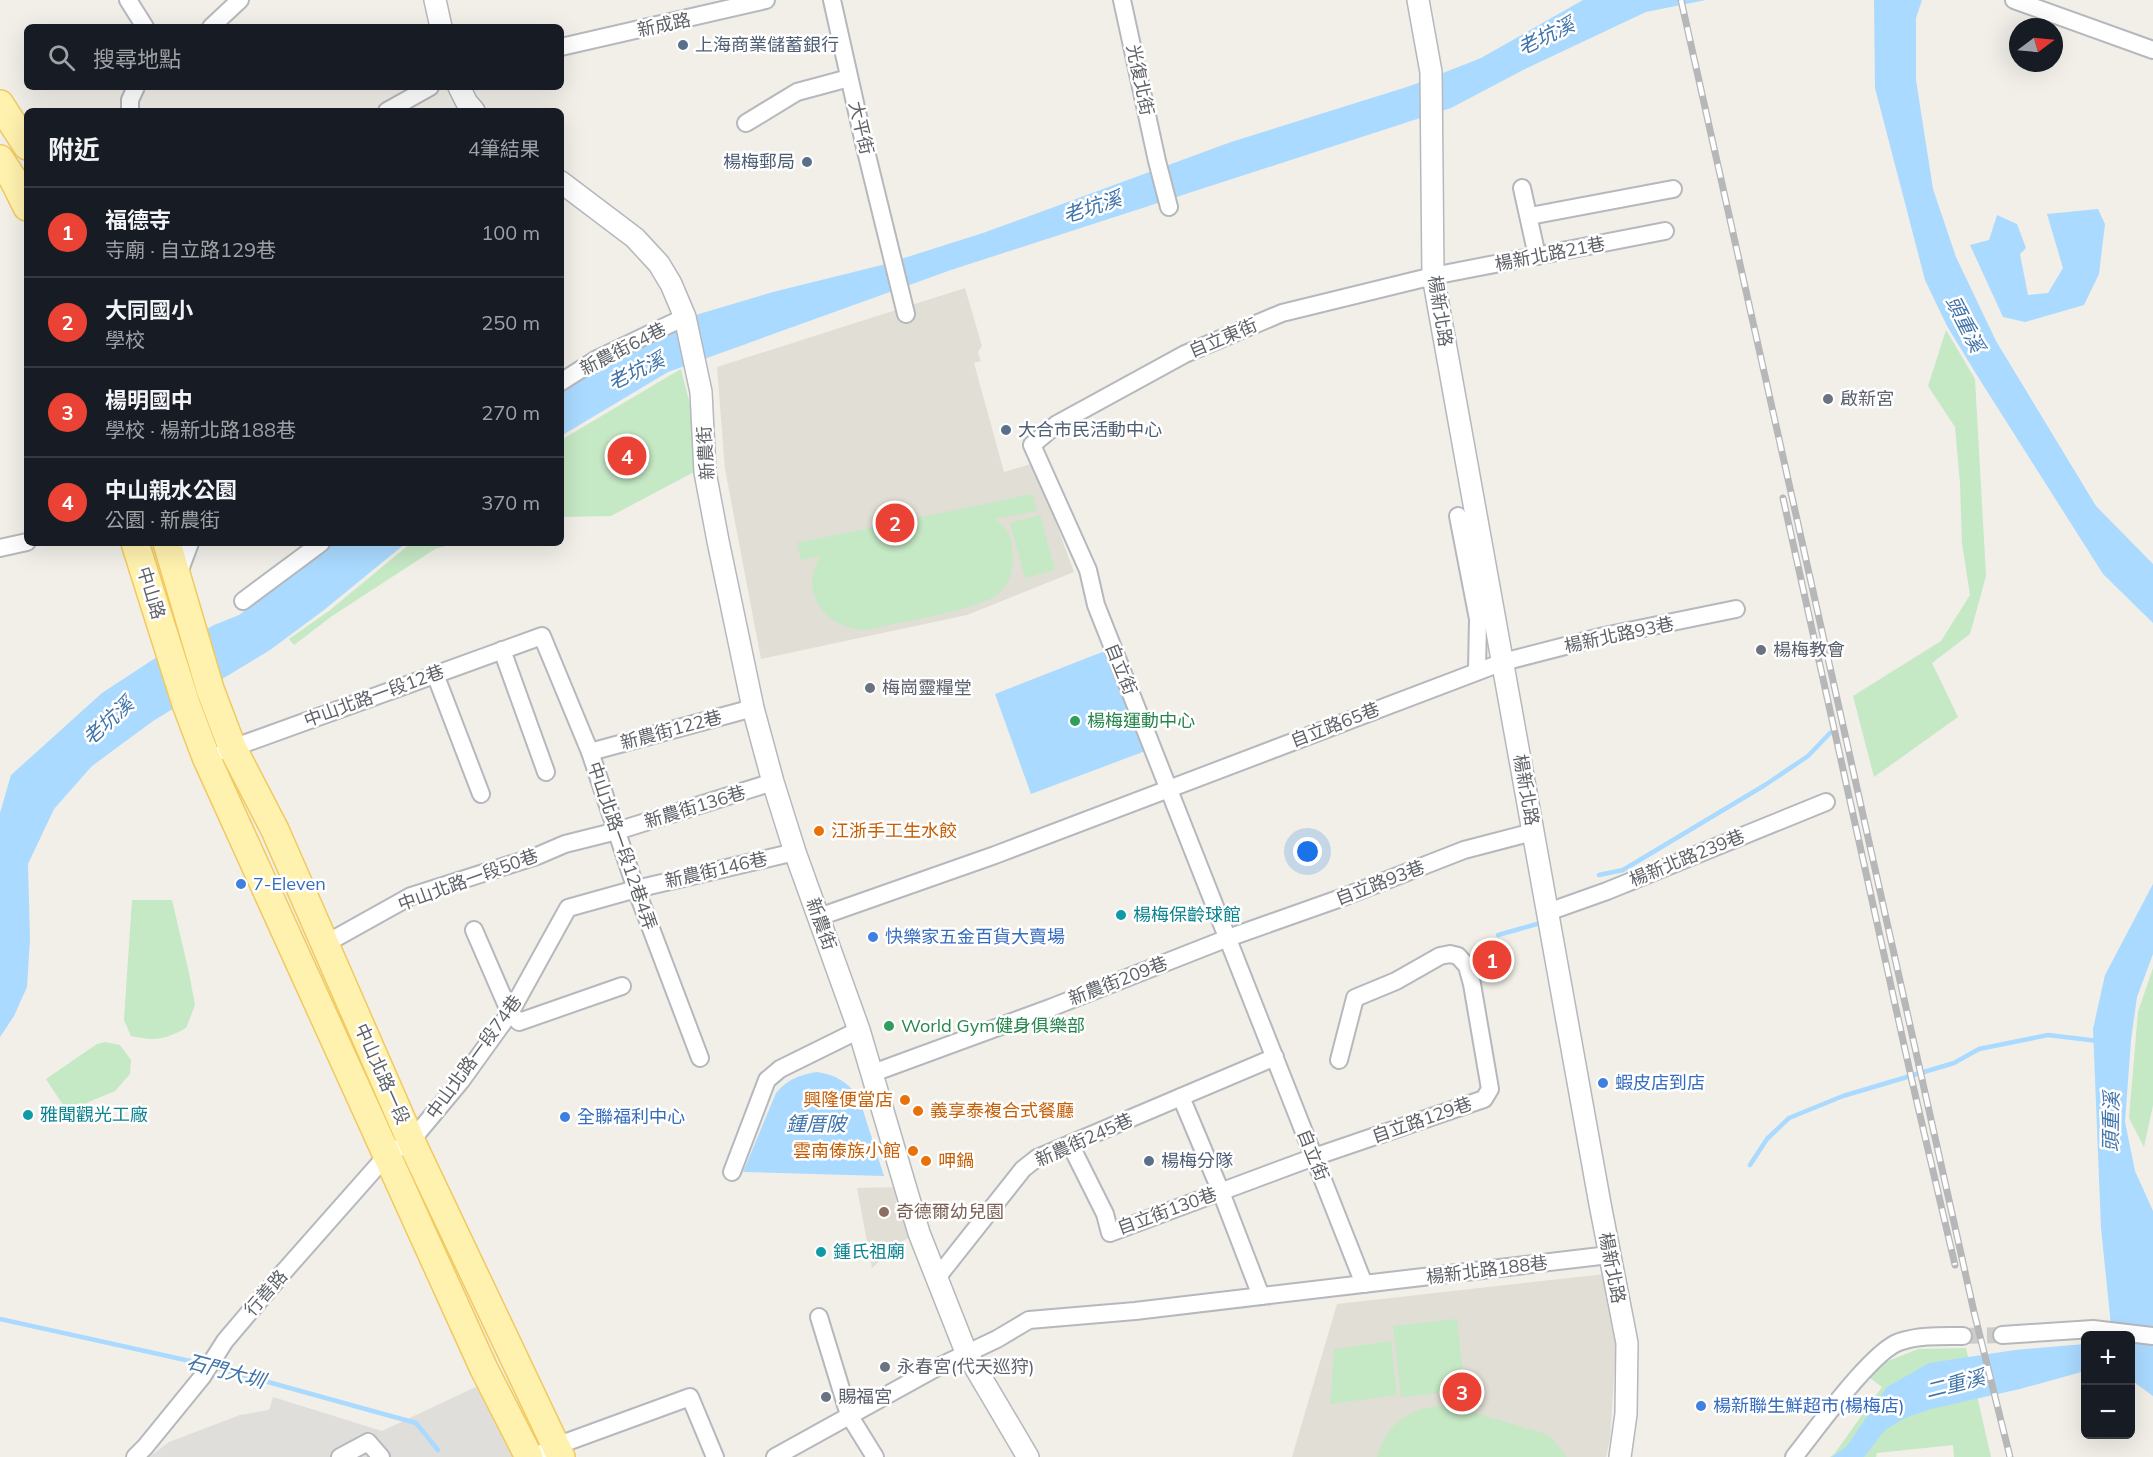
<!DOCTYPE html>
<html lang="zh-TW">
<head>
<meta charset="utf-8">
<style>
  body { margin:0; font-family:Mulish,"Noto Sans TC",sans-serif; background:#20242c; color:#f1f3f6 }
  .controls { position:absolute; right:18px; bottom:18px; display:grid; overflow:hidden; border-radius:9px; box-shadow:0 6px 24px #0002 }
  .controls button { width:54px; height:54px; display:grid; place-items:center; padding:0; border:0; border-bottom:2px solid #363941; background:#171b24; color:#f1f3f6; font:30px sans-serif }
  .compass { position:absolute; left:2009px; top:18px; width:54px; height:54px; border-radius:50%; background:#171b24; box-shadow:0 6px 24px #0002; rotate:74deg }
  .you { position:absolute; left:1308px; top:852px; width:21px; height:21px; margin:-15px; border:4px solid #fff; border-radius:50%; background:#1a73e8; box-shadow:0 0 0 9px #1a73e833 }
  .badge { display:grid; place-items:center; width:39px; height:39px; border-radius:50%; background:#ea4335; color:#fff; font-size:20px; font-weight:700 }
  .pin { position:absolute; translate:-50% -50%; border:3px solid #fff; box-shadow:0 2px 6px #0006 }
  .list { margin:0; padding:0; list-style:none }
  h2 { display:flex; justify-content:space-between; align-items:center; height:78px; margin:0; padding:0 24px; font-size:26px }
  h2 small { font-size:20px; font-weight:400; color:#9ea1a6 }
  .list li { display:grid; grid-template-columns:39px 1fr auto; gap:18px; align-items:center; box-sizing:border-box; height:90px; padding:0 24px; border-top:2px solid #363941 }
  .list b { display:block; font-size:22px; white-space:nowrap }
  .list p { margin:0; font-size:20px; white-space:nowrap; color:#9ea1a6 }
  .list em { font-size:20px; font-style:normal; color:#9ea1a6 }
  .icon { flex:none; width:33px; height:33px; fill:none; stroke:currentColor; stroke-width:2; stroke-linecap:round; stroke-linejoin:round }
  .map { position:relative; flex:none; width:2153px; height:1457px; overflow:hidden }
  .search { position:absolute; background:#171b24; box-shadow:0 6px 24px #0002; left:24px; top:24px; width:540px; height:66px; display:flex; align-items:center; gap:15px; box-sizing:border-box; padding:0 21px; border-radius:9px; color:#9ea1a6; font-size:22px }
  .panel { position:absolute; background:#171b24; box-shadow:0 6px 24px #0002; left:24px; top:108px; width:540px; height:438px; border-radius:9px }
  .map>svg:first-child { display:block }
  .industrial { fill:#e0deda }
  .education { fill:#e1ded6 }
  .green { fill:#c5e8c5 }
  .water { fill:#aadaff }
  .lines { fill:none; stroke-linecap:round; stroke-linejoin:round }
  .stream { stroke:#aadaff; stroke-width:4.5 }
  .minor-tunnel { stroke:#ccccc8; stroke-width:16; stroke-dasharray:16 8; stroke-linecap:butt }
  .minor-casing { stroke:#b5b8bc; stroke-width:20 }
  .tertiary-casing { stroke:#b5b8bc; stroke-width:24 }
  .primary-casing { stroke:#f2c960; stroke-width:30 }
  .minor { stroke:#fff; stroke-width:16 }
  .tertiary { stroke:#fff; stroke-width:21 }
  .primary { stroke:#fff2af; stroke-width:27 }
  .rail-casing { stroke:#b6b7b8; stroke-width:7 }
  .rail { stroke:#fff; stroke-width:4.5; stroke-dasharray:14; stroke-linecap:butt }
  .service-dot { fill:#5c6f8a; stroke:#fff; stroke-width:2 }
  .worship-dot { fill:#6b7280; stroke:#fff; stroke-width:2 }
  .leisure-dot { fill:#2e9e5b; stroke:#fff; stroke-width:2 }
  .food-dot { fill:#e8710a; stroke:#fff; stroke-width:2 }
  .shop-dot { fill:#3f7fe0; stroke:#fff; stroke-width:2 }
  .culture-dot { fill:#0f9aa8; stroke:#fff; stroke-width:2 }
  .education-dot { fill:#8d6e63; stroke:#fff; stroke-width:2 }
  .labels { text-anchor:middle; stroke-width:5; stroke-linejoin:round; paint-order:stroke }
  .street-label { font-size:18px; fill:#5f6368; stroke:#fff }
  .service-label { font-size:18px; fill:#4e5e75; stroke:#fff; text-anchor:start }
  .worship-label { font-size:18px; fill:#5b616d; stroke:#fff; text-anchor:start }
  .leisure-label { font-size:18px; fill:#27864d; stroke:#fff; text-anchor:start }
  .food-label { font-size:18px; fill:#c56008; stroke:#fff; text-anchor:start }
  .shop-label { font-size:18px; fill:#366cbe; stroke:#fff; text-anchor:start }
  .culture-label { font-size:18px; fill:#0d838f; stroke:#fff; text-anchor:start }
  .education-label { font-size:18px; fill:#785e54; stroke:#fff; text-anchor:start }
  .water-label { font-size:20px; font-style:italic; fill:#4174aa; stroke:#fff }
</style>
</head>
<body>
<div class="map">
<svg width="2153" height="1457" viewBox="0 0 2153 1457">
  <rect width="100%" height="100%" fill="#f1efe8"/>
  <path class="industrial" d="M482,1384L517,1457H149L169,1442L240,1415L269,1410L273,1397L382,1431Z"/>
  <g class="education">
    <path d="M965,288L982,346L978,352L981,361L974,363L1004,472L1034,463L1074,572L967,615L761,659L725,469L717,367Z"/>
    <path d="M899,1187L912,1236L901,1242L872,1268L857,1188Z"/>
    <path d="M1605,1274L1616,1345L1610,1439L1606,1457H1292L1337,1304Z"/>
  </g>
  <g class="green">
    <path d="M1946,330L1975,379L1986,576L1970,634L1932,663L1958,717L1874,777L1853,696L1941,641L1970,595L1962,543L1960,483L1955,427L1928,386Z"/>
    <path d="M681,369L691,409L694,472L611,516L561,517V440Z"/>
    <path d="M1032,494L1037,511L995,519C1008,529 1012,537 1013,554C1014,568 1010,583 999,593C980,610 899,622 870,629C841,633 811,611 812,579C813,572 817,563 820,556L801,560L797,543Z"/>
    <path d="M1040,515L1055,570L1025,578L1010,523Z"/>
    <path d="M411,543H456L435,549L332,616L294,645L289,639L329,611Z"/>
    <path d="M132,900H172L189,973L195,1005L186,1028C164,1040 155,1041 131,1036L124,1020Z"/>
    <path d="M2153,968V1105L2144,1147L2129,1118L2138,1012Z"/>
    <path d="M105,1042L120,1045L131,1060L130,1074L115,1091L67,1111L46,1079L97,1044Z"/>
    <path d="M1457,1319L1465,1390L1401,1397L1393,1326Z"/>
    <path d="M1391,1341L1397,1395L1330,1404L1334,1349Z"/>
    <path d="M1966,1348L1991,1457H1954L1953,1445L1877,1453L1876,1457H1830L1835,1453L1882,1387L1870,1378L1883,1363L1918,1349Z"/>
    <path d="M1448,1405L1543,1433L1553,1439L1567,1457H1377C1389,1419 1410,1408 1448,1405Z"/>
  </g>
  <g class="water">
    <path d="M1583,0H1706L1646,12L1525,69L1451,108L951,270L668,372L561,436V390L699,314L773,292L882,265L983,233L1231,142L1410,86L1481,58Z"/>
    <path d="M1874,0H1922L1916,18V80L1933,189L1956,257L1996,341L2096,506L2153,564V623L2103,574L1978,377L1947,326L1925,280L1875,88Z"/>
    <path d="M2098,209L2105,224L2099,274L2084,305L2025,322L2003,317L1970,245L1989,240L1997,215L2017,224L2026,248L2020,254L2028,295L2048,293L2063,268L2047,214Z"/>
    <path d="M332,543H406L324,610L270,650L153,721L92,766L54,809L28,864L30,939L27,987L14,1016L0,1037V813L11,775L102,693L160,655L214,625L239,615Z"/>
    <path d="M1115,647L1156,747L1031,794L995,694Z"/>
    <path d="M2153,884V954L2137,997L2131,1040L2125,1122L2135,1171L2153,1211V1396L2131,1380L2130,1336L2112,1335L2101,1228L2093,1029L2105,975Z"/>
    <path d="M817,1072C836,1075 848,1082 859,1098L884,1176L743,1172L776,1093C788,1079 799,1075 817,1072Z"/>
    <path d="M2085,1344V1371L2020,1389L1931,1409L1905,1418L1885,1430L1864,1457H1832L1847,1446L1887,1387L1929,1363L2015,1350Z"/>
  </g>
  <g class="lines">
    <g class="stream">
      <path d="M1599,875L1623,870L1765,785L1808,756L1830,733"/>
      <path d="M1498,935L1537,924"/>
      <path d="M1750,1165L1767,1139L1789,1118L1843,1096L1954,1063L1979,1049L2048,1035L2098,1041"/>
      <path d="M0,1319L199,1363L416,1423L438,1450"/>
    </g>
    <path class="minor-tunnel" d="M1963,1336L2002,1335"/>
    <g class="minor-casing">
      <g id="minor">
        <path d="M128,0L145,27"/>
        <path d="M832,0L864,143L906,314"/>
        <path d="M1122,0L1157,161L1169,207"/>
        <path d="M2014,0L2153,50"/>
        <path d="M211,27L240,0"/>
        <path d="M561,47L766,0"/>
        <path d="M130,111V100L136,87"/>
        <path d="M387,111L430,87"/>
        <path d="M746,123L797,92L849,78"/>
        <path d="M1522,188L1537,256"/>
        <path d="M1530,216L1673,189"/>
        <path d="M561,382L597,359L685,317"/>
        <path d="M1458,516L1478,619L1477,671"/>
        <path d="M0,548L27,542"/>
        <path d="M178,575L190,543"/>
        <path d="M243,601L321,543"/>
        <path d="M502,650L546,772"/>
        <path d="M435,674L481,794"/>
        <path d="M224,751L542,636L590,752L636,889L700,1058"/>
        <path d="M590,752L753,708"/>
        <path d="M1548,912L1607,891L1826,802"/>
        <path d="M819,917L995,855L1503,662L1604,636L1736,609"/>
        <path d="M474,930L510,1013L519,1022L622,986"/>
        <path d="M325,944L411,896L537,856L565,844L617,831L773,782"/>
        <path d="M873,1073L1050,1008L1228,938L1341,898L1464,850L1533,832"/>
        <path d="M1181,1097L1221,1192L1261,1296"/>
        <path d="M1070,1144L1105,1214L1110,1233L1314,1157L1484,1099L1490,1089L1472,984L1467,966L1458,956L1450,954L1440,956L1396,981L1355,998L1339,1060"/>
        <path d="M732,1172L767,1080L780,1069L859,1030"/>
        <path d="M936,1279L1023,1169L1037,1158L1275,1057"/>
        <path d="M1364,1284L1096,605L1088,570L1032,445L1057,424L1185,354L1282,313L1433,276L1665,231"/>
        <path d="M819,1317L849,1415L875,1457"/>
        <path d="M2002,1335L2093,1329L2153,1336"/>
        <path d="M135,1457L145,1447L202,1377L225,1341L281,1275L387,1155L411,1141L461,1081L510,1013L568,908L636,889L795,852"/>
        <path d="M340,1457L368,1442L381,1457"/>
        <path d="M534,1457L556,1446L690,1397L715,1457"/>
        <path d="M775,1457L934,1369L997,1339L1029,1320L1135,1311L1609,1255"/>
        <path d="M1794,1457C1815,1431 1871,1352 1899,1342C1919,1335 1942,1336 1963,1336"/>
      </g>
    </g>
    <g class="tertiary-casing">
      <g id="tertiary">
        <path d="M435,0L441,27"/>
        <path d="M1418,0L1431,72L1433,276L1600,1204L1627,1343L1626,1414L1620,1457"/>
        <path d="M459,87L467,103L474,111"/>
        <path d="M561,182L635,238L659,264L671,284L685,317L701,392L705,472L718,541L753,708L773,782L795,852L859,1030L919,1233L966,1352L1028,1457"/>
      </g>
    </g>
    <g class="primary-casing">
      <g id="primary">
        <path d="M0,104L27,146"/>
        <path d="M0,159L13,179L27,207"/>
        <path d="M135,543L186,704L206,757L484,1369L529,1457"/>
        <path d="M167,543L210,689L232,747L275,830L411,1141L561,1457"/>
      </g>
    </g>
    <use href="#minor" class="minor"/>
    <use href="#tertiary" class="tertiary"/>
    <use href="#primary" class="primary"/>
    <g class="rail-casing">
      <g id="rail">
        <path d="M1681,0L1974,1312L2010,1457"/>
        <path d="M1783,498L1912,1081L1955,1265"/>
      </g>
    </g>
    <use href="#rail" class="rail"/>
  </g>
  <g class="service-dot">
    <circle cx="683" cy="45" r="6"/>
    <circle cx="807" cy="162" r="6"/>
    <circle cx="1006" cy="430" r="6"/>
    <circle cx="1149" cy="1161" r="6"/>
  </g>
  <g class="worship-dot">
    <circle cx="1828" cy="399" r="6"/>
    <circle cx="1761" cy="650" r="6"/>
    <circle cx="870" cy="688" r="6"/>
    <circle cx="885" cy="1367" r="6"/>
    <circle cx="826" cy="1397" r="6"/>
  </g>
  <g class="leisure-dot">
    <circle cx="1075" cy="721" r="6"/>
    <circle cx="889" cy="1026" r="6"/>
  </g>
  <g class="food-dot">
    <circle cx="819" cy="831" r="6"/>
    <circle cx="905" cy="1100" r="6"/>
    <circle cx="918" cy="1111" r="6"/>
    <circle cx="913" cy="1151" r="6"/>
    <circle cx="926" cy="1161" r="6"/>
  </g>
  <g class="shop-dot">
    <circle cx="241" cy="884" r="6"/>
    <circle cx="873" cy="937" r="6"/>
    <circle cx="1603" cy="1083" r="6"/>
    <circle cx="565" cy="1117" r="6"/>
    <circle cx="1701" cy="1406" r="6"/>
  </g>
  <g class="culture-dot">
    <circle cx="1121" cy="915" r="6"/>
    <circle cx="28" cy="1115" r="6"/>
    <circle cx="821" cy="1252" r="6"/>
  </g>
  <circle class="education-dot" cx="884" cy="1212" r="6"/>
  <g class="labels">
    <g class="street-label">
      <text transform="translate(664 25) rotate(-12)" y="6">新成路</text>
      <text transform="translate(1140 80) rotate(78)" y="6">光復北街</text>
      <text transform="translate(861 128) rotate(77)" y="6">大平街</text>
      <text transform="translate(1550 254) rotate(-11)" y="6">楊新北路21巷</text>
      <text transform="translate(1440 311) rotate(81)" y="6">楊新北路</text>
      <text transform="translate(1223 338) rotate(-23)" y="6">自立東街</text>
      <text transform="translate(623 349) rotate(-27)" y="6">新農街64巷</text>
      <text transform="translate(706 453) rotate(-94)" y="6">新農街</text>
      <text transform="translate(151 593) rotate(73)" y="6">中山路</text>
      <text transform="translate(1619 635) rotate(-12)" y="6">楊新北路93巷</text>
      <text transform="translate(1121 669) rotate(68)" y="6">自立街</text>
      <text transform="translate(374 696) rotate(-20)" y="6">中山北路一段12巷</text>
      <text transform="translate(1335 725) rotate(-21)" y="6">自立路65巷</text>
      <text transform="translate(671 730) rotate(-15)" y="6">新農街122巷</text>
      <text transform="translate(1526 790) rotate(80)" y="6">楊新北路</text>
      <text transform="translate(695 807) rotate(-17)" y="6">新農街136巷</text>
      <text transform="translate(622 846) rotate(71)" y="6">中山北路一段12巷4弄</text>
      <text transform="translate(1687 858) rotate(-22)" y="6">楊新北路239巷</text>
      <text transform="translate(716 870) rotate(-13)" y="6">新農街146巷</text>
      <text transform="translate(468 880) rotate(-20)" y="6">中山北路一段50巷</text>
      <text transform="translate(1380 883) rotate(-21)" y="6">自立路93巷</text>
      <text transform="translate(821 924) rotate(70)" y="6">新農街</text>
      <text transform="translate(1118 981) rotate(-21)" y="6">新農街209巷</text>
      <text transform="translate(474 1057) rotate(-54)" y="6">中山北路一段74巷</text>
      <text transform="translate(382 1074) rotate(66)" y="6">中山北路一段</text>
      <text transform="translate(1422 1120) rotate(-19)" y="6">自立路129巷</text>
      <text transform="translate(1084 1140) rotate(-24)" y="6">新農街245巷</text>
      <text transform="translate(1313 1155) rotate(68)" y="6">自立街</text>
      <text transform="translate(1167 1211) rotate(-20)" y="6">自立街130巷</text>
      <text transform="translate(1612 1268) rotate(79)" y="6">楊新北路</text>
      <text transform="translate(1487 1270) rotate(-7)" y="6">楊新北路188巷</text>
      <text transform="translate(266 1293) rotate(-49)" y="6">行善路</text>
    </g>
    <g class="service-label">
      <text x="695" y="51">上海商業儲蓄銀行</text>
      <text x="795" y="168" text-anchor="end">楊梅郵局</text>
      <text x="1018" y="436">大合市民活動中心</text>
      <text x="1161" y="1167">楊梅分隊</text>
    </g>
    <g class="worship-label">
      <text x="1840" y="405">啟新宮</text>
      <text x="1773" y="656">楊梅教會</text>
      <text x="882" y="694">梅崗靈糧堂</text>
      <text x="897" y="1373">永春宮(代天巡狩)</text>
      <text x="838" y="1403">賜福宮</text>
    </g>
    <g class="leisure-label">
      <text x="1087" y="727">楊梅運動中心</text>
      <text x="901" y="1032">World Gym健身俱樂部</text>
    </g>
    <g class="food-label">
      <text x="831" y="837">江浙手工生水餃</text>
      <text x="893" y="1106" text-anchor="end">興隆便當店</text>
      <text x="930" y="1117">義享泰複合式餐廳</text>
      <text x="901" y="1157" text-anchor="end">雲南傣族小館</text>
      <text x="938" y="1167">呷鍋</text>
    </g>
    <g class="shop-label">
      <text x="253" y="890">7-Eleven</text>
      <text x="885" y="943">快樂家五金百貨大賣場</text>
      <text x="1615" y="1089">蝦皮店到店</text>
      <text x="577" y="1123">全聯福利中心</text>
      <text x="1713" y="1412">楊新聯生鮮超市(楊梅店)</text>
    </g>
    <g class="culture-label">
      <text x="1133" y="921">楊梅保齡球館</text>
      <text x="40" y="1121">雅聞觀光工廠</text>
      <text x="833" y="1258">鍾氏祖廟</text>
    </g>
    <g class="education-label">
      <text x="896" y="1218">奇德爾幼兒園</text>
    </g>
    <g class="water-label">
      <text transform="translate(1546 36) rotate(-26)" y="7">老坑溪</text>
      <text transform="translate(1092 207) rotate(-18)" y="7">老坑溪</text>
      <text transform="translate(1965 324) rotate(63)" y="7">頭重溪</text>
      <text transform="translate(636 371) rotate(-26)" y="7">老坑溪</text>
      <text transform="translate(108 721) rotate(-42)" y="7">老坑溪</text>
      <text transform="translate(2111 1122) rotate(-89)" y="7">頭重溪</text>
      <text x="816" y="1131">鍾厝陂</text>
      <text transform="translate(226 1371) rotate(15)" y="7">石門大圳</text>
      <text transform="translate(1955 1384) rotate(-14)" y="7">二重溪</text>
    </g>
  </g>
</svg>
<div class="controls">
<button>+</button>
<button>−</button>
</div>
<svg class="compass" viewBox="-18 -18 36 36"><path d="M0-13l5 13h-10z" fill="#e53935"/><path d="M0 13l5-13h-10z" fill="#9ea1a6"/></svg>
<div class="you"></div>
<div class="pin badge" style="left:1492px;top:960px">1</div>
<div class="pin badge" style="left:895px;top:523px">2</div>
<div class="pin badge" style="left:1462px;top:1392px">3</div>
<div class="pin badge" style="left:627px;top:456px">4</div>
<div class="search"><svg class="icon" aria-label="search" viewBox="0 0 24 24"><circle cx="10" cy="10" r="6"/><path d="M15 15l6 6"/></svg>搜尋地點</div>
<section class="panel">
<h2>附近<small>4筆結果</small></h2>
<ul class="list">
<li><span class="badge">1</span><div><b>福德寺</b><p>寺廟 · 自立路129巷</p></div><em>100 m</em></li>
<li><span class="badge">2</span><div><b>大同國小</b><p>學校</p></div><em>250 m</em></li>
<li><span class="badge">3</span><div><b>楊明國中</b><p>學校 · 楊新北路188巷</p></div><em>270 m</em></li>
<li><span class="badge">4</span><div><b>中山親水公園</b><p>公園 · 新農街</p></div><em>370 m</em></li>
</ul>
</section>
</div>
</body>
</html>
